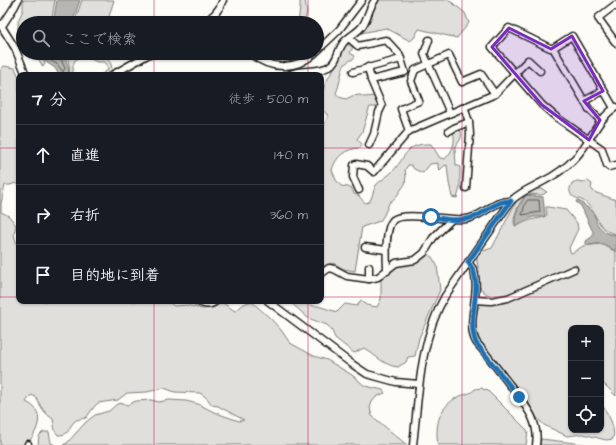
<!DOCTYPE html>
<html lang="ja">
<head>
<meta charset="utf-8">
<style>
  body { margin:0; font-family:"Architects Daughter","Klee One",sans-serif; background:#20242c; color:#f1f3f6 }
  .controls { position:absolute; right:12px; bottom:12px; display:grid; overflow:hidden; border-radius:8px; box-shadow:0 1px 3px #0004 }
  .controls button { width:36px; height:36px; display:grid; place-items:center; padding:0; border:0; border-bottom:1px solid #363941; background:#171b24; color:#f1f3f6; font:20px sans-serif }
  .stop { position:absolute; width:12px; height:12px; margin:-9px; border:3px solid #1f6fb2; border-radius:50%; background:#fff }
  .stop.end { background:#1f6fb2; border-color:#fff; box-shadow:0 1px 4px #0008 }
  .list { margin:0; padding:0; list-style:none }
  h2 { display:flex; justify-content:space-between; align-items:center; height:52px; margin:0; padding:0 16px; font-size:17px }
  h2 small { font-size:13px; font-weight:400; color:#9ea1a6 }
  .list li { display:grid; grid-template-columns:26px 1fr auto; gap:12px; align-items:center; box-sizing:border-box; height:60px; padding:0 16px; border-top:1px solid #363941 }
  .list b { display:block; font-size:15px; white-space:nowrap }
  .list em { font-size:13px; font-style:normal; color:#9ea1a6 }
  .icon { flex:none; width:22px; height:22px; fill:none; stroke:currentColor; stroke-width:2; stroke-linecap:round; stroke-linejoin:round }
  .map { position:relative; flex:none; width:616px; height:445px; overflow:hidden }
  .search { position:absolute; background:#171b24; box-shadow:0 1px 3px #0004; left:16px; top:16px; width:308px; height:44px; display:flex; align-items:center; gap:10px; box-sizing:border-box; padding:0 14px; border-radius:22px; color:#9ea1a6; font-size:15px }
  .panel { position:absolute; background:#171b24; box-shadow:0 1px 3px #0004; left:16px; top:72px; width:308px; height:232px; border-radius:8px }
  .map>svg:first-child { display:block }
  .green { fill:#e0dfdb; stroke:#7e7e7c }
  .water { fill:#b7b6b2; stroke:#797876 }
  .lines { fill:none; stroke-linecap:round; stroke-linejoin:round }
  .shore { stroke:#5a5a58; stroke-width:1 }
  .minor-casing { stroke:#1c1c1c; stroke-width:9 }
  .minor { stroke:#fdfcf7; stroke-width:6 }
  .route { stroke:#1f6fb2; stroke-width:5 }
  .marked { fill:#7b2cbf; fill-opacity:0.2; stroke:#7b2cbf; stroke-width:3; stroke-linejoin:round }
  .grid { fill:none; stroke:#c2185b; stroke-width:1; stroke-opacity:0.55 }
</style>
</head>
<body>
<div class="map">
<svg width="616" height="445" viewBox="0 0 616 445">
  <rect width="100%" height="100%" fill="#fdfcf7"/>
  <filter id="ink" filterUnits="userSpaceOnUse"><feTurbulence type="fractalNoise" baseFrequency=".025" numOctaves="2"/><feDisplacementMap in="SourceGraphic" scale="8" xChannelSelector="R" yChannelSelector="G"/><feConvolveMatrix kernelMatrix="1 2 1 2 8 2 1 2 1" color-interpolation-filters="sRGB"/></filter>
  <g filter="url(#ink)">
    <g class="green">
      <path d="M23,0H55L51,23H23V48L18,38V21L23,10Z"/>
      <path d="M82,0H114L107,23H74Z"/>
      <path d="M300,0H305L307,12L304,23H298L300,8Z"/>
      <path d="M376,0H449L465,13L469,23L457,38L419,29L414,38L410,41L386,28L361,33Z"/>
      <path d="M347,44L353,47L350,53L355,56L353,59C341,64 343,69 340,80C339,84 338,89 336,93L339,97L346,99L352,96L360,95L364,97L376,96L379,105L377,107H370L369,109L362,132L357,139L362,144L360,148C345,149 336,156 332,170L336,180L341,186L348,187L352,189L354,194L358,195L365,203L369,202C373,197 373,190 376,185C381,180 388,176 393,171C407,156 405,143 431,144L440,158L445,159C453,151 456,142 453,131L459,130L461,131C463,139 458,142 455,148L456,165L460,167V188L457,198L452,197L449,183L447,165L444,166L440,170L438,168V163L430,164L423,173L414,169L411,165H408L405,170L406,176L405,184L396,197L389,203L384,215L380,221L362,227L355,271L344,269L333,263L321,267V130L328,117L327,114L322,110C319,89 326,83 335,66C339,59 341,51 347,44Z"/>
      <path d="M31,53H41L45,64L43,67L37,56Z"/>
      <path d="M68,53H103L111,64L112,70L107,75H100L108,70L107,65L105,62H97L86,57H80L75,60L73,66V75H69C71,67 67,61 68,53Z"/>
      <path d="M283,53H296L294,60H282Z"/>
      <path d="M4,66L15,68L19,77V185L16,183L10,185H5L1,204V212L9,216L16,225L14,235L19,251V301H168L174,306L186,305L203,309L208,308L217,302L223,303L235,311L244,304L251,301L270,318L281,330L290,343L314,356L327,360L352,375L365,386L383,390L385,393L376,397L372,402L370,408L372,416L407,445H63L67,443L86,422L95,415L109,411L117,404L123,403L127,405L136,401L151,400L159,402L169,400L186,401L198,404L216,413L239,421L244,420L218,406L212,405L207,398L200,393L175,392L164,388L147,392L127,393L118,400L98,403L94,407L86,418C82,419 75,419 73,423C67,430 70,435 58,435L55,431L53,419C45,414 40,406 36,397L31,395L26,402C47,411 38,432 26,445H0V71Z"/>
      <path d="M577,181L584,182L588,181L592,184L591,188L594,192L616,200V234C596,231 598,212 585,202C580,198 572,199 570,192C569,189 571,186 572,183Z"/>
      <path d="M534,189H542L547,192L542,195L527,194C520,199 511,219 515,226C522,225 525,221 531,220C537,218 542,219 547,215L546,207H548L566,210L577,223L578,229L569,248L571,253L574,252L583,246L600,244L605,246L616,252V396L601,381V328H571V430H601V404C608,413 616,427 613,439L606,440L583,434L567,436L544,425L537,418L528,402L480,341C476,330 472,317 479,307C482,303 487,301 490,296L484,292L478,285L479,271L476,257L483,251L492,248L517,200L521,196Z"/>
      <path d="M427,254L432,257L437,265L440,290L419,338L415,356L408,357L406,362L398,367C385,366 375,355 364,348L354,353L335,338L331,329L327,325L308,318L289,301H307L313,306H318L337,312L345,304L357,306L361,300L366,305L377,307L381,299V277L395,265L403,264Z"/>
      <path d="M482,388L484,390L486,389L528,431L526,445H438C435,426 438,409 456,398C462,394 470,395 475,389Z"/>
      <path d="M43,432H49L51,443L55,445H38L39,436Z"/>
      <path d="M541,439L591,445H540Z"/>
    </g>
    <g class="water">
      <path d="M57,0H80L72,23H53Z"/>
      <path d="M43,53H66C64,62 70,64 68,75H59L55,68L46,62Z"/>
      <path d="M526,195L543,197L545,215L543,217H533L516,225L515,223C514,214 521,203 526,195Z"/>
      <path d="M577,200C582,203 592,210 594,215C595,216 596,219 596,221C599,229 607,235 616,235V251C600,242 606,243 588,245L586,244V241L593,236V232L581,206L576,202Z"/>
    </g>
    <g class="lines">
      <g class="shore">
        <path d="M48,53L50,60L58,65L63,72L65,68L62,62V53"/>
        <path d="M528,200H539L540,212L522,215L525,204Z"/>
      </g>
      <g class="minor-casing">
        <g id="minor">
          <path d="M616,7L615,5L598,18L616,43"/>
          <path d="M214,16L220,23"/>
          <path d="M203,23C213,17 219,11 223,0"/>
          <path d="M0,24L15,48L26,75"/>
          <path d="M2,26L15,6L18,0"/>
          <path d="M349,38L358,46L386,40L399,54L401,59L353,72"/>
          <path d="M429,40L424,54L450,113"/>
          <path d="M553,48L589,109L600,120"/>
          <path d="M317,51L339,30L362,0"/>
          <path d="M250,53C270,70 295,71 315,53"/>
          <path d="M368,67L371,80L382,106L379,112L374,134L369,145"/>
          <path d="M112,75L151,53"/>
          <path d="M289,75C301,68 315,74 328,67C338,62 337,50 344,42C350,35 358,33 363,25C368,17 369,8 375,0"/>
          <path d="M371,80L405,72L401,59"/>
          <path d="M584,101L603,91"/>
          <path d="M464,107L469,122L470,134L466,188"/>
          <path d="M614,108L572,36L553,48H550L509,28L492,47L542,105L556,117L602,149L607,165L609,167L616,165"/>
          <path d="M409,131L401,109L419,101L411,81L415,70L449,55L462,82L481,74L495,94"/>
          <path d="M449,131L454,128L469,122"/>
          <path d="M359,190L353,177L354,165L356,164L367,166L374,172L409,131L495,94L528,60L540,71"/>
          <path d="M365,247L386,250"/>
          <path d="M468,262C469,264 472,267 473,269C482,291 465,323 476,342C479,346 483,350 486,354C494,364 502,375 510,385C524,404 540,420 536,445"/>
          <path d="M369,267V279"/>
          <path d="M387,271C387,259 384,230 393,220C402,211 452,221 466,219C483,217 493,200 511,201"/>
          <path d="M321,274L329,268L334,269L347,276L369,279L378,277L396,263L415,260L424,253L433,238L451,220"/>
          <path d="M475,300L491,301L508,298L574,269"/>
          <path d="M196,301C203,304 209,307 216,301"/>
          <path d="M268,301L352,364L367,374L396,382L419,384"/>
          <path d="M28,445V444"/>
          <path d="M413,445C419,394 419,342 445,296L511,201C520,192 531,188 542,182C554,176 567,167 576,157C591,141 597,119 616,107"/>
        </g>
      </g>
      <use href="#minor" class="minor"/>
    </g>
  </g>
  <g class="lines" filter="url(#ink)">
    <path class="route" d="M431,217C445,219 460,222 474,217C487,212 496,200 511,201L468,262C469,264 472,267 473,270C482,293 466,319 476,343L519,397"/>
  </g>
  <path class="marked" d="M509,28L551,49L572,36L603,91L584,101L600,120L589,140L542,105L492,47Z"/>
  <path class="grid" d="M154,0V23M308,0V23M462,0V445M154,53V75M308,53V75M0,148H19M321,148H616M0,297H19M321,297H616M154,301V445M308,301V445"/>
</svg>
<div class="controls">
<button>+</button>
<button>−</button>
<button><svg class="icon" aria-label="locate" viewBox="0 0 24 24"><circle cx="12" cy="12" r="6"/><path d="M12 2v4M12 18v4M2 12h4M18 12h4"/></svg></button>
</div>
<div class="stop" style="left:431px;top:217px"></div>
<div class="stop end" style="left:519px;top:397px"></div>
<div class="search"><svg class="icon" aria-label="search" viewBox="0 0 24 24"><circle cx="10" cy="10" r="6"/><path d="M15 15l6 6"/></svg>ここで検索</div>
<section class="panel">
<h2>7 分<small>徒歩 · 500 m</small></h2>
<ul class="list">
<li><svg class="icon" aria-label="ahead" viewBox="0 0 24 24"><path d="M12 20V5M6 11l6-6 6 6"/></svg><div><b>直進</b></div><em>140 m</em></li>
<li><svg class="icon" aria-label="right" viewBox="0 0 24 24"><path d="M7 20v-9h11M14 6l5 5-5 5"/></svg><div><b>右折</b></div><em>360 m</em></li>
<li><svg class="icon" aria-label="arrive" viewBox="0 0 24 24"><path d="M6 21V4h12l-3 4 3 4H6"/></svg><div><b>目的地に到着</b></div></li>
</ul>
</section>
</div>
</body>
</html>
